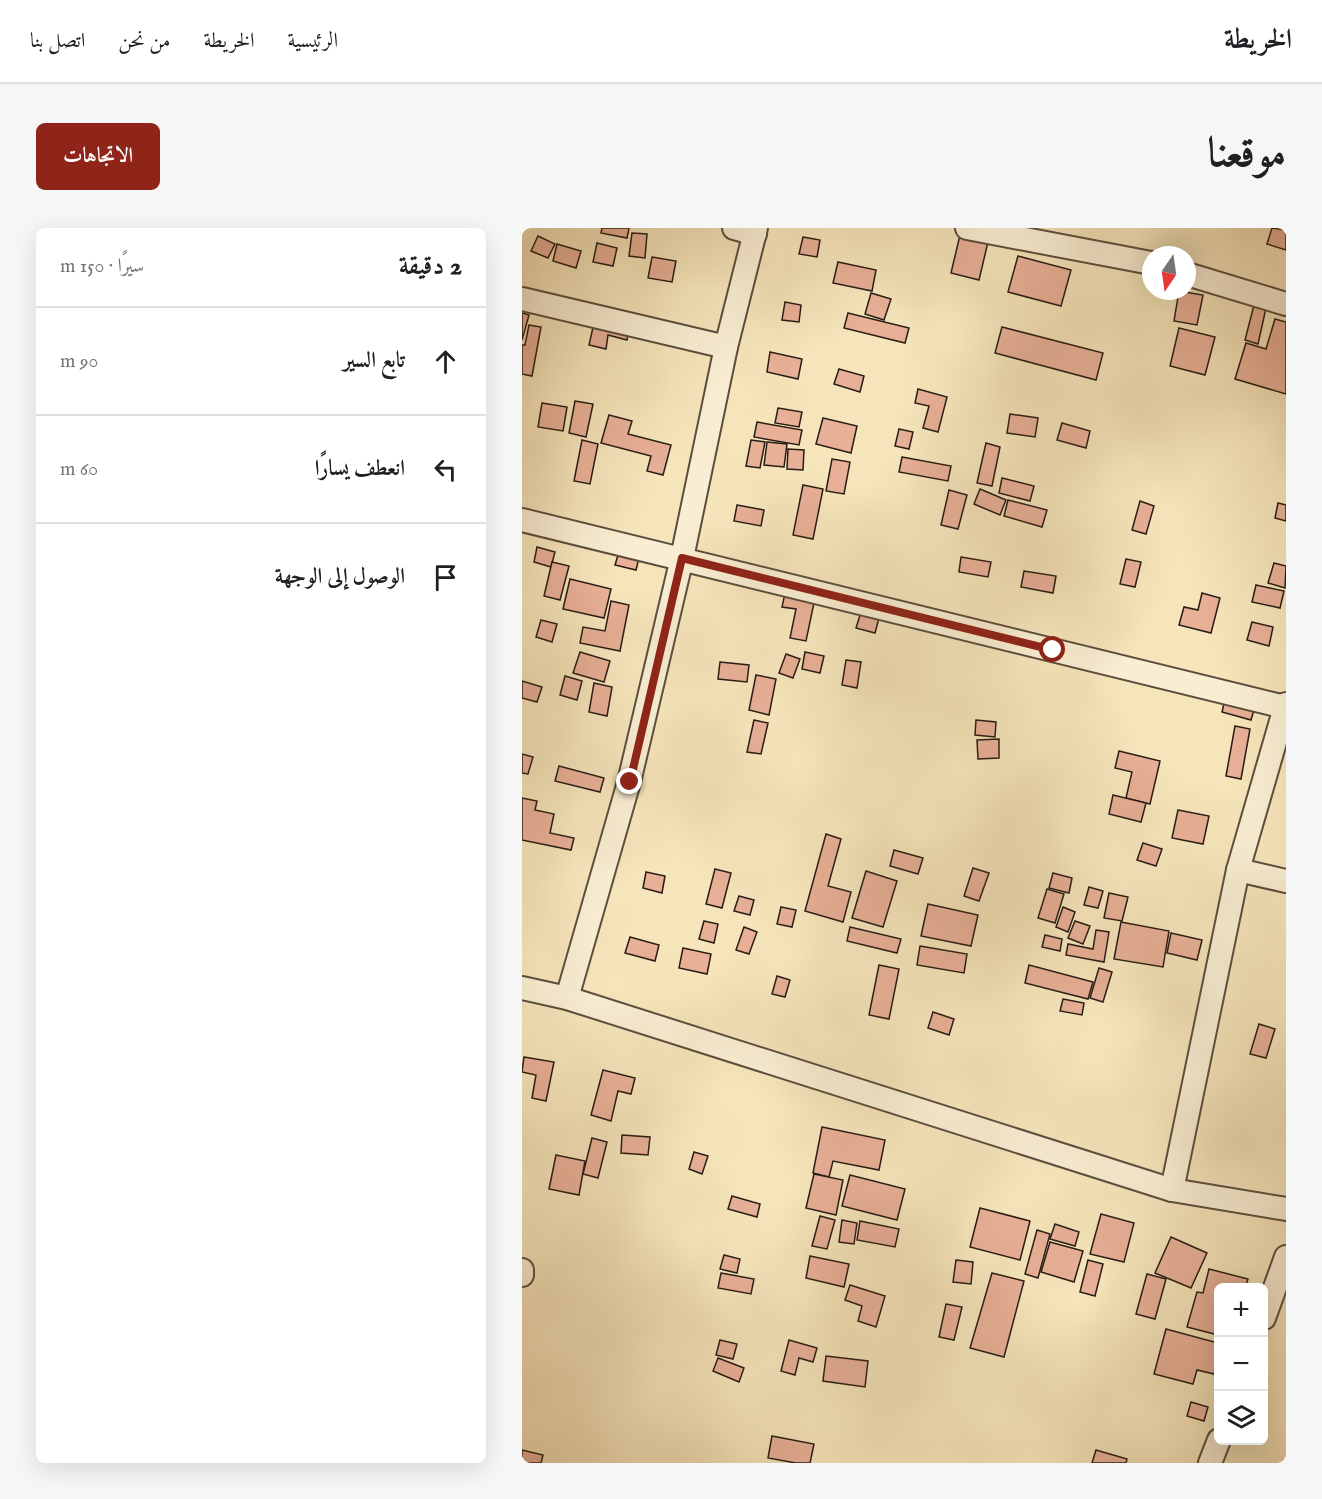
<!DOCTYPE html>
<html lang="ar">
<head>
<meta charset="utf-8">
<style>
  body { margin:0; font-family:"IM FELL English",Amiri,serif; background:#f6f6f6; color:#202124; direction:rtl }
  .controls { position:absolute; right:18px; bottom:18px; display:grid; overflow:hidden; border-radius:9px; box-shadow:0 6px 24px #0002 }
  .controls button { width:54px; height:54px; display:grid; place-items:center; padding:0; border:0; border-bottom:2px solid #e0e0e0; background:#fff; color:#202124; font:30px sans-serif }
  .compass { position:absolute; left:620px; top:18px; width:54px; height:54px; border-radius:50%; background:#fff; box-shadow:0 6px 24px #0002; rotate:193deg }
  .stop { position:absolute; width:18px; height:18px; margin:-14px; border:4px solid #8f2418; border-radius:50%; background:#fff }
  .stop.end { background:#8f2418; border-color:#fff; box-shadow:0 2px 6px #0008 }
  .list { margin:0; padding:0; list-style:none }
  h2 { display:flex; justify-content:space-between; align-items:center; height:78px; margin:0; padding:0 24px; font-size:26px }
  h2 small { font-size:20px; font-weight:400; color:#757577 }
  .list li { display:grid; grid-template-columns:39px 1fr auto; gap:18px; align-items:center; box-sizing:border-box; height:108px; padding:0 24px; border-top:2px solid #e0e0e0 }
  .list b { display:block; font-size:22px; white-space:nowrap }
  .list em { font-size:20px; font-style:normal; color:#757577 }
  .icon { flex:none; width:33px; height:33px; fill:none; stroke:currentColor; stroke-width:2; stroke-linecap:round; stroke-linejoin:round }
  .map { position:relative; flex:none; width:764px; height:1235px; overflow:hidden; direction:ltr; border-radius:9px }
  header { display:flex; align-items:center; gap:36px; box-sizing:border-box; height:84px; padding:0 30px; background:#fff; border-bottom:2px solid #e0e0e0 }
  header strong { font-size:28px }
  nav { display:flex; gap:33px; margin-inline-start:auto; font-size:21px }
  .intro { display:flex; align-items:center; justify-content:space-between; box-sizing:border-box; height:144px; padding:0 36px }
  h1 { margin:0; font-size:42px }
  .button { padding:15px 27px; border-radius:9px; background:#8f2418; color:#fff; font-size:21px; font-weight:700 }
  main { display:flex; gap:36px; padding:0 36px }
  aside { flex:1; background:#fff; border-radius:9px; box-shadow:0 6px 24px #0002 }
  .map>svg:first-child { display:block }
  .building { fill:#e8b097; stroke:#281c14; stroke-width:1.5 }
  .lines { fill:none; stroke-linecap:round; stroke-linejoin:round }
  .minor-casing { stroke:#5c4e3e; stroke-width:26 }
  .minor { stroke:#f9eed3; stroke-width:22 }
  .route { stroke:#8f2418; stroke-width:8 }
</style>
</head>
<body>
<header>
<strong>الخريطة</strong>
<nav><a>الرئيسية</a><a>الخريطة</a><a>من نحن</a><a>اتصل بنا</a></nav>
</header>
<div class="intro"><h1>موقعنا</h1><a class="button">الاتجاهات</a></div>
<main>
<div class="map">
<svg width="764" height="1235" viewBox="0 0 764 1235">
  <rect width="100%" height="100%" fill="#f6e5bb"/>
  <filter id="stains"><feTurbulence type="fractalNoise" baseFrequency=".00333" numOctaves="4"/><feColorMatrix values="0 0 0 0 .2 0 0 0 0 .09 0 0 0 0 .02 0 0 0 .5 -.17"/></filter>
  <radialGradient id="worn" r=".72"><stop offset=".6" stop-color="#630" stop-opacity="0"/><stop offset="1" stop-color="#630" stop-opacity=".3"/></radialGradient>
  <g class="building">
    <path d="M80,0H107L105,10L79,5Z"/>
    <path d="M750,0L764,2V22L745,16Z"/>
    <path d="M110,5L125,6L123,30L107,28Z"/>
    <path d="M438,7L466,14L457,52L429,45Z"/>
    <path d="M16,8L33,16L26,30L9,23Z"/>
    <path d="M281,9L298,12L295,29L277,26Z"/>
    <path d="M75,15L95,20L91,38L71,34Z"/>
    <path d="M35,16L59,23L54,40L31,33Z"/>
    <path d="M496,28L549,42L539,78L486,64Z"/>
    <path d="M130,29L154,33L150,54L126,50Z"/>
    <path d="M316,34L354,42L350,63L311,55Z"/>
    <path d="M657,63L681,67L675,97L652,93Z"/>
    <path d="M349,65L369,71L362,92L343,86Z"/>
    <path d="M263,74L279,77L277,94L260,92Z"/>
    <path d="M732,77L744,80L736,116L723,112Z"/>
    <path d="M0,85L7,87L0,112Z"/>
    <path d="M326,85L387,100L383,115L322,100Z"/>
    <path d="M74,86L108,93L105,112L86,107L84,121L67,117Z"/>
    <path d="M753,91L764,94V166L713,151L724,115L744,121Z"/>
    <path d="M7,97L19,99L10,148L0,146V117H3Z"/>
    <path d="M480,99L581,125L574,152L473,125Z"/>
    <path d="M657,100L693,109L683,147L648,138Z"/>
    <path d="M248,124L280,131L276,151L245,144Z"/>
    <path d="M317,141L342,148L338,164L312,156Z"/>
    <path d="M396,161L425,169L416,204L401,200L407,178L393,175Z"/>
    <path d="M53,173L71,176L64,209L47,205Z"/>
    <path d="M20,175L45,179L41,203L16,199Z"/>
    <path d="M256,180L280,184L277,199L253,195Z"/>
    <path d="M488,186L516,190L513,209L485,205Z"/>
    <path d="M87,187L110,193L106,206L149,217L141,247L125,243L129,228L79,215Z"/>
    <path d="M301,190L335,198L329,225L294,216Z"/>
    <path d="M235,194L280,202L277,217L232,209Z"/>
    <path d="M540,195L568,203L564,220L535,212Z"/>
    <path d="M377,201L391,204L387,221L373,218Z"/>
    <path d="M60,212L76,216L68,256L52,253Z"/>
    <path d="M229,212L243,214L238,240L224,238Z"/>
    <path d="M245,214L265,216L262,239L242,237Z"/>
    <path d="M464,215L478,219L470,258L455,255Z"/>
    <path d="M266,221L282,222L281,242L265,241Z"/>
    <path d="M380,229L429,238L426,253L377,244Z"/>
    <path d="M310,231L328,234L322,266L304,263Z"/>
    <path d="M480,250L512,258L508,273L477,265Z"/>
    <path d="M281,257L301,261L291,311L271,307Z"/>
    <path d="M458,261L484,272L478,287L452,276Z"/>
    <path d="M427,262L445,267L436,301L419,297Z"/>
    <path d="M486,272L525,282L520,299L482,288Z"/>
    <path d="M618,273L632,278L624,306L610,302Z"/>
    <path d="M756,275L764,277V293L753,290Z"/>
    <path d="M215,277L242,282L239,298L212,293Z"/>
    <path d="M99,317L119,322L114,342L93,337Z"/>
    <path d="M15,319L33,324L29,339L12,334Z"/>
    <path d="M439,329L469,334L466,349L437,344Z"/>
    <path d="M604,331L619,334L613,359L598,356Z"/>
    <path d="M30,334L47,338L38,372L22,368Z"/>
    <path d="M752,335L764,338L763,360L746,355Z"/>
    <path d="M502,343L534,348L531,365L499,359Z"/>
    <path d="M48,351L89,361L82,390L41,381Z"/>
    <path d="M734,357L762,363L758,380L730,374Z"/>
    <path d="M263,365L293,370L284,413L268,410L274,381L260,379Z"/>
    <path d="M680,365L698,370L689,405L657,397L662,379L676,382Z"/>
    <path d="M89,373L107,377L98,423L58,415L61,399L83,403Z"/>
    <path d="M340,381L358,386L353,405L334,400Z"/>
    <path d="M19,392L35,396L30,414L14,409Z"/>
    <path d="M730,394L751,399L747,418L725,412Z"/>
    <path d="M58,424L88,433L82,454L51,445Z"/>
    <path d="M283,424L302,428L298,445L280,441Z"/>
    <path d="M264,426L278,431L271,450L257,445Z"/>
    <path d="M324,432L339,434L335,460L320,457Z"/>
    <path d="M198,434L227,437L225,454L196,451Z"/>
    <path d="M234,447L254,451L247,487L227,482Z"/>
    <path d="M43,448L60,453L55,472L38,467Z"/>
    <path d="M0,453L20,459L15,474L0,470Z"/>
    <path d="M72,455L90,459L85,488L67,484Z"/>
    <path d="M704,467L734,475L729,492L700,484Z"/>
    <path d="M232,492L246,495L239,526L225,524Z"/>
    <path d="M454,492L474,494L473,509L453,507Z"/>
    <path d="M713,498L728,501L719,551L704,548Z"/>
    <path d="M477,511V530L456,531L455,512Z"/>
    <path d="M597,523L638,533L628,576L604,570L610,544L593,540Z"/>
    <path d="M0,526L11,529L6,546L0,545Z"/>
    <path d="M37,538L82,550L78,564L33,553Z"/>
    <path d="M591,567L624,575L619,594L587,586Z"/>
    <path d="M0,570L15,573L13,582L32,586L28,605L52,610L49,622L0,612Z"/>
    <path d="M656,582L687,588L681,616L650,610Z"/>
    <path d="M304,606L319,611L306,658L329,664L321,694L283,683Z"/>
    <path d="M621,615L640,621L634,638L615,632Z"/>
    <path d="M372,622L401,630L396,646L368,638Z"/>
    <path d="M451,640L467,645L457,673L442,668Z"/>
    <path d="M193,641L209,645L200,680L184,676Z"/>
    <path d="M344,643L375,653L361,699L330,690Z"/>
    <path d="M124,644L143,648L140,665L121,660Z"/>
    <path d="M531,645L550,650L547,665L527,660Z"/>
    <path d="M567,659L581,663L576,680L562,677Z"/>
    <path d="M525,661L542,666L533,695L516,690Z"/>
    <path d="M587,665L606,669L600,693L582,690Z"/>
    <path d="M217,668L232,672L228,687L212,683Z"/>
    <path d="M406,676L456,687L449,718L399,708Z"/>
    <path d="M259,679L274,682L270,699L255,696Z"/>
    <path d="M541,679L553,684L546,704L534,699Z"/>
    <path d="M182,693L196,696L192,715L177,711Z"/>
    <path d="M553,693L568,698L561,716L546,710Z"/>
    <path d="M599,694L647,703L641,739L592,731Z"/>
    <path d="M222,699L235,704L227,726L214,722Z"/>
    <path d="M328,699L379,711L375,725L325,713Z"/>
    <path d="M574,702L587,704L582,734L544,727L546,716L571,721Z"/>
    <path d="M649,705L680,712L675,732L645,725Z"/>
    <path d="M523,707L540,711L538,723L520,719Z"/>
    <path d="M108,709L137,717L133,733L103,725Z"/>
    <path d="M398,718L445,726L442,745L395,737Z"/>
    <path d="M161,720L189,726L185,746L157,740Z"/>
    <path d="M357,737L377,741L367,791L347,787Z"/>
    <path d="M507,737L571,754L566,771L503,755Z"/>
    <path d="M577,740L590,744L581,774L568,770Z"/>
    <path d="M255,748L268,752L263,769L250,766Z"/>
    <path d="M541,771L562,775L560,787L538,783Z"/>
    <path d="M411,784L432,791L427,807L406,800Z"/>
    <path d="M737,796L753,801L744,830L728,826Z"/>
    <path d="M2,829L32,834L24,873L10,870L14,847L0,844Z"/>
    <path d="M81,842L113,850L109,866L96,863L89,893L69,887Z"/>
    <path d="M300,899L363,912L357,942L311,933L307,949L291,945Z"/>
    <path d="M100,907L128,909L126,927L99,925Z"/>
    <path d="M70,910L85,914L76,950L61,946Z"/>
    <path d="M172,924L186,928L180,946L167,941Z"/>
    <path d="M34,927L63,933L57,967L27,961Z"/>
    <path d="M292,946L321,952L314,987L284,980Z"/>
    <path d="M328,947L383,961L375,992L320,978Z"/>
    <path d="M210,968L238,976L235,989L206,981Z"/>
    <path d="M458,980L508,993L498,1032L448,1019Z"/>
    <path d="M579,986L612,995L602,1034L568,1026Z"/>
    <path d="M298,988L313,992L305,1021L290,1018Z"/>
    <path d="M320,992L335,995L332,1016L317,1014Z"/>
    <path d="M338,993L377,1001L373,1019L335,1012Z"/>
    <path d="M533,996L557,1004L553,1018L528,1011Z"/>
    <path d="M515,1002L528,1006L516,1050L503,1046Z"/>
    <path d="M649,1009L685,1025L669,1060L633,1045Z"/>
    <path d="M528,1014L561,1023L552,1054L519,1044Z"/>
    <path d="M202,1027L218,1031L215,1045L198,1041Z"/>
    <path d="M288,1028L327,1036L322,1059L284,1050Z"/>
    <path d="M434,1032L451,1034L449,1056L431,1054Z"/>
    <path d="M566,1032L581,1036L573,1068L558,1064Z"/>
    <path d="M687,1041L726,1051L723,1060H696V1107L665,1099L675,1064L681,1065Z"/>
    <path d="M199,1045L232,1051L229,1066L196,1060Z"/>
    <path d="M470,1045L502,1053L482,1129L448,1120Z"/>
    <path d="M625,1046L644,1051L633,1091L614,1086Z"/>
    <path d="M328,1057L363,1068L354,1099L336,1093L340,1078L323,1072Z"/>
    <path d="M424,1076L440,1079L432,1112L417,1109Z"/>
    <path d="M644,1101L696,1115V1129L692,1146L675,1142L671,1156L632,1146Z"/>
    <path d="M198,1112L215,1116L211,1131L194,1127Z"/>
    <path d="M267,1112L295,1120L291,1134L277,1130L273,1147L259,1143Z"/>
    <path d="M304,1128L346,1133L343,1159L301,1153Z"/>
    <path d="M196,1130L222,1140L217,1154L191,1143Z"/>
    <path d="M669,1174L686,1179L682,1193L665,1188Z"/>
    <path d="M250,1208L292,1216L288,1235H274L246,1230Z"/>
    <path d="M0,1222L21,1227L19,1235H0Z"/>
    <path d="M574,1222L605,1231L604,1235H570Z"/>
  </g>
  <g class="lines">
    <g class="minor-casing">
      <g id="minor">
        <path d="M212,0L233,6"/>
        <path d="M445,0L629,35"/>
        <path d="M665,46L764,76"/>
        <path d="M0,71L204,119"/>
        <path d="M0,292L763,479"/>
        <path d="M716,642L764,653"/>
        <path d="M0,760L45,770L650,962L764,981"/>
        <path d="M45,770L107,554L160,330L204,119L234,0"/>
        <path d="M650,962L716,642L764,476"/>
        <path d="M0,1042V1047"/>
        <path d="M742,1090L764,1029"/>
        <path d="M688,1235L697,1212"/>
      </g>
    </g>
    <use href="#minor" class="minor"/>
  </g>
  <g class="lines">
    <path class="route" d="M108,554L160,330L531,422"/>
  </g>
  <rect width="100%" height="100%" filter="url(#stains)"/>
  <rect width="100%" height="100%" fill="url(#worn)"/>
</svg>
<div class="controls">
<button>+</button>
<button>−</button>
<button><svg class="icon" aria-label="layers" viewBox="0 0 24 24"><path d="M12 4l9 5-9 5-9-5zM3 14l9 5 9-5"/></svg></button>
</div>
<svg class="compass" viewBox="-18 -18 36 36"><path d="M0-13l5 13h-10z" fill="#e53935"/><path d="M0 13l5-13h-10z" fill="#757577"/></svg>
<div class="stop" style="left:531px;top:422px"></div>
<div class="stop end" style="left:108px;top:554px"></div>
</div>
<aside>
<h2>2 دقيقة<small>سيرًا · 150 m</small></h2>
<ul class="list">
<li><svg class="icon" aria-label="ahead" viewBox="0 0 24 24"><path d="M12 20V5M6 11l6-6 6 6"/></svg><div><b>تابع السير</b></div><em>90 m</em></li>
<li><svg class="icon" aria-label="left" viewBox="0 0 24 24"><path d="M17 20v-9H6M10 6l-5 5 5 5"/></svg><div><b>انعطف يسارًا</b></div><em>60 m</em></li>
<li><svg class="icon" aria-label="arrive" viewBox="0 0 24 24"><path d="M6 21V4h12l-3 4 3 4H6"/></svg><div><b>الوصول إلى الوجهة</b></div></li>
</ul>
</aside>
</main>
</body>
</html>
